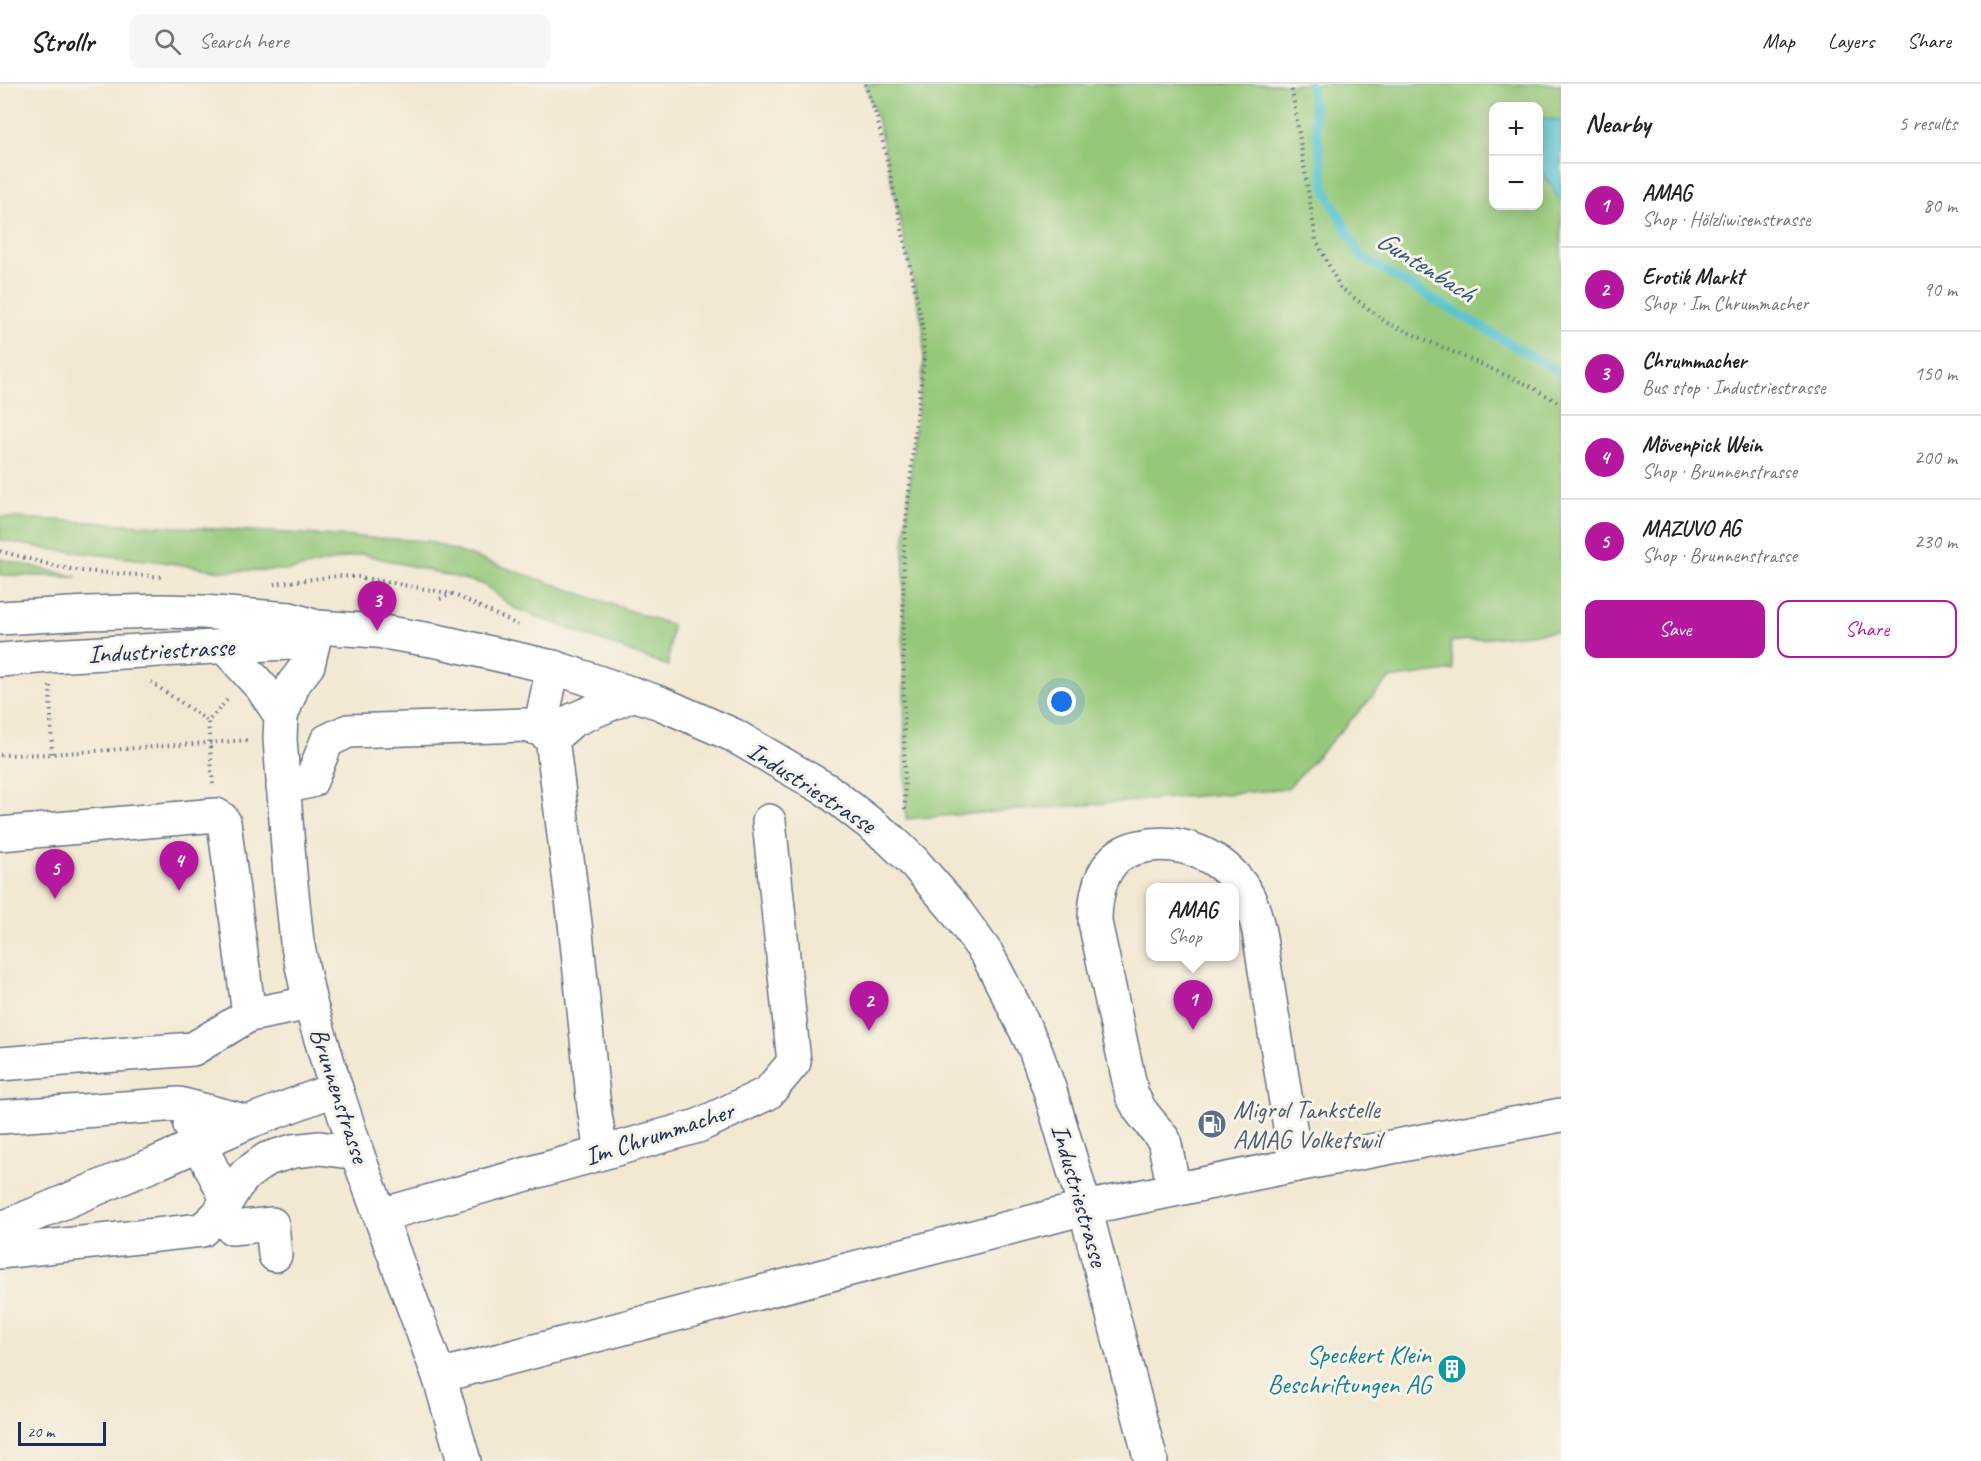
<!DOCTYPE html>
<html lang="en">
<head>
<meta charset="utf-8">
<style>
  body { margin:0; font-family:Caveat,sans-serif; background:#f6f6f6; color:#222 }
  .controls { position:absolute; right:18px; top:18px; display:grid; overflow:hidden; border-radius:12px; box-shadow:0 3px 15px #0003 }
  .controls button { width:54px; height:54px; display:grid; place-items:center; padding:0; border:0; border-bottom:2px solid #e0e0e0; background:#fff; color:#222; font:30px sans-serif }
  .scale { position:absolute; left:18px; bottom:15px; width:88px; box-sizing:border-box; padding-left:6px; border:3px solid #1b2f5e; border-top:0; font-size:16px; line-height:21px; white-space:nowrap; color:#1b2f5e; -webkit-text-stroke:4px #f7f3e8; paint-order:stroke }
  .you { position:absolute; left:1062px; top:618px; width:21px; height:21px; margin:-15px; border:4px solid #fff; border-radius:50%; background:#1a73e8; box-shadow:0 0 0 9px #1a73e833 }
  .badge { display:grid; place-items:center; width:39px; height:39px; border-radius:50%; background:#b5179e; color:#fff; font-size:20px; font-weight:700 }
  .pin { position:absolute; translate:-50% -50px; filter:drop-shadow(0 2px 3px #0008) }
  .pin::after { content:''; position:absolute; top:32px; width:21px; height:18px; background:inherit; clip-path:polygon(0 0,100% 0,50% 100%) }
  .popup { position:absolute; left:1146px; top:799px; width:93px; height:78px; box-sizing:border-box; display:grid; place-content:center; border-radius:12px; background:#fff; filter:drop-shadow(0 2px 4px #0005); font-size:20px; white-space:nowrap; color:#767676 }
  .popup b { font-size:22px; color:#222 }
  .popup::after { content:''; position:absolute; left:50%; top:100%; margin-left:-12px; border:12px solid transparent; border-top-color:#fff }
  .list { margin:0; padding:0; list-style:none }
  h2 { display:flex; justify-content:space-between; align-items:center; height:78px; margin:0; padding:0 24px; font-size:26px }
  h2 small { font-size:20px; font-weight:400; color:#767676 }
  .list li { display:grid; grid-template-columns:39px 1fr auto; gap:18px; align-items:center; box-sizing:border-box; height:84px; padding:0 24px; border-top:2px solid #e0e0e0 }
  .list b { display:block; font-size:22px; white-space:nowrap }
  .list p { margin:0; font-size:20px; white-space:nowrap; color:#767676 }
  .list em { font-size:20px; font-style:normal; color:#767676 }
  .actions { display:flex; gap:12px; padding:18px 24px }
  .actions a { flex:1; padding:14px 0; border:2px solid #b5179e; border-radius:12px; text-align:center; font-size:21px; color:#b5179e }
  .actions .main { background:#b5179e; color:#fff }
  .icon { flex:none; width:33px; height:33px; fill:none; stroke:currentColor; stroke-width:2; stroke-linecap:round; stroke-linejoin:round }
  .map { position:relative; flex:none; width:1561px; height:1377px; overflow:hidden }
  header { display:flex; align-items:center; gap:36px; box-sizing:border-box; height:84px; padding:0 30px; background:#fff; border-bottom:2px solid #e0e0e0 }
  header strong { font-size:28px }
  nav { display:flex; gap:33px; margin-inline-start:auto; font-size:21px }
  .search { width:420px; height:54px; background:#f6f6f6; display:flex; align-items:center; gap:15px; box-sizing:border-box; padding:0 21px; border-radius:12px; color:#767676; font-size:22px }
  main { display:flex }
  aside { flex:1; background:#fff }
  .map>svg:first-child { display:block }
  .green { fill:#95c879; stroke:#587c6c; stroke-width:1.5; fill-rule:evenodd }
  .water { fill:#56c3d0; stroke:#387997; stroke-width:1.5 }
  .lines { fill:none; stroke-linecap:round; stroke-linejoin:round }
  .stream { stroke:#56c3d0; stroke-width:9 }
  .minor-casing { stroke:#667086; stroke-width:36 }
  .major-casing { stroke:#667086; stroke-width:36 }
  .path { stroke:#667086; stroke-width:4; stroke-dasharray:1.5 4.5; stroke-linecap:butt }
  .minor { stroke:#fff; stroke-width:33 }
  .major { stroke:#fff; stroke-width:33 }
  .labels { text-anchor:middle; stroke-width:6; stroke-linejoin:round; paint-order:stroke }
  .street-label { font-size:26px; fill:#1b2f5e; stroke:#f7f3e8 }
  .service-label { font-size:26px; fill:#4e5e75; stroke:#f7f3e8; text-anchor:start }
  .culture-label { font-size:26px; fill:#0d838f; stroke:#f7f3e8; text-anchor:end }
  .water-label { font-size:27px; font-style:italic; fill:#2a547a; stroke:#f7f3e8 }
</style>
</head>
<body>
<header>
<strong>Strollr</strong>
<div class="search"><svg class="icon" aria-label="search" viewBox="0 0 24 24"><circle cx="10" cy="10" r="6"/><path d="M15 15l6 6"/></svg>Search here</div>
<nav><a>Map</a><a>Layers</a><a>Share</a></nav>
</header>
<main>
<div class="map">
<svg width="1561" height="1377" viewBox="0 0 1561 1377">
  <rect width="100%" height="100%" fill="#f7f3e8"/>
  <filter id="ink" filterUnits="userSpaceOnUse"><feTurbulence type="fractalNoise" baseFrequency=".0167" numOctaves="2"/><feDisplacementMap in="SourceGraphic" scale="12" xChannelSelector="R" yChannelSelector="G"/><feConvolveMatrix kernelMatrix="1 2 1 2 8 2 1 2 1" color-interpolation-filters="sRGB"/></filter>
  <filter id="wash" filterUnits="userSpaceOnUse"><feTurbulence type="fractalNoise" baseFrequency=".008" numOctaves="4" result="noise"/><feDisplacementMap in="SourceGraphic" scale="24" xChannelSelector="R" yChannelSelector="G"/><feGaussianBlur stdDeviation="1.35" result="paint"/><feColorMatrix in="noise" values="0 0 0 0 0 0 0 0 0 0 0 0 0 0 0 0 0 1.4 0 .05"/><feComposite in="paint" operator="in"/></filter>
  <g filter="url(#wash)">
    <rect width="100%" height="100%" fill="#f2e8d1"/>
    <g class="green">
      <path d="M865,0H1561V547L1450,558L1454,586L1389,595L1287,705L906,735L903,548L904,462L915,345L924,277L923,243L887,76L877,34ZM1494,22H1538V122H1494Z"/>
      <path d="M0,433L428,457L672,541L668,582L514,524L483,500L362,470L292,486L221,487L156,477L47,465L0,456Z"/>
      <path d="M0,475L5,476L77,493L0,491Z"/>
    </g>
    <path class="water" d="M1543,34L1561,37V120L1551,101L1539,86V36Z"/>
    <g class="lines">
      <path class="stream" d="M1310,0L1325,105L1361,173L1561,289"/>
    </g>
  </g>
  <g filter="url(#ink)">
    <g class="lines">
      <g class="minor-casing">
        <g id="minor">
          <path d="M317,543L308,581L294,599L281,632L280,655L290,790L297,858L310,919L336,1005L357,1069L439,1292L464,1377"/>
          <path d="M224,562L262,604L281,632"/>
          <path d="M540,645L553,583"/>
          <path d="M552,654L573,636L634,610"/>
          <path d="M283,703L311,697L327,657L348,647L525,641L540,645L552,654L575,839L594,1023L601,1069"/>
          <path d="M0,750L216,731L221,734L224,738L249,931"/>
          <path d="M0,980L193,965L249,931L310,919"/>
          <path d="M0,1033L179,1020L248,1038"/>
          <path d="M190,1041L227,1115"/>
          <path d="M1174,1105L1164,1056L1140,1026L1132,1011L1095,838C1095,816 1098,795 1112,778C1119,770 1130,765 1140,763C1181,753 1225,773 1246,809C1253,821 1256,835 1259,848L1296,1081"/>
          <path d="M218,1131L232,1144L272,1140L275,1171"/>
          <path d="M381,1131L698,1042L768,1009L794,978L769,737"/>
          <path d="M0,1145L157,1079L248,1038L336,1005"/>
          <path d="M0,1168L202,1146L218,1131L236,1102L246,1090L267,1075L293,1067L320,1064L357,1069"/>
          <path d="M439,1292L1085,1124L1296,1081L1561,1031"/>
        </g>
      </g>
      <g class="major-casing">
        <g id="major">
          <path d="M0,534L88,529L160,527L203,528L290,535L317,543L377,547L437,557L553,583L660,619L733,651L827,706L890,755L914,778L953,823L987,870L1012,918L1035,965L1050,1007L1085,1124L1151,1377"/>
          <path d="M0,576L49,572L288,559L317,543"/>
        </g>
      </g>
      <g class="path">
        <path d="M865,0L877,34L887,76L923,243L924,277L915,345L904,462L903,548L905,727"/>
        <path d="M1291,0L1316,156L1340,203L1387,239L1528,301L1561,320"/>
        <path d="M0,467L55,482L82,487L165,493"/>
        <path d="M363,495L376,504"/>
        <path d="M274,500L338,492L360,493L453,510L518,541"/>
        <path d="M440,515L452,510"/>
        <path d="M151,598L208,637"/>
        <path d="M50,602L52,670"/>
        <path d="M0,671L52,670L249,656"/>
        <path d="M213,700L208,637L229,614"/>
      </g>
      <use href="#minor" class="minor"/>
      <use href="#major" class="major"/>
    </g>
  </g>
  <defs>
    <g id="fuel-disc" transform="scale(1.5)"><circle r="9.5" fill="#5c6f8a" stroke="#f7f3e8"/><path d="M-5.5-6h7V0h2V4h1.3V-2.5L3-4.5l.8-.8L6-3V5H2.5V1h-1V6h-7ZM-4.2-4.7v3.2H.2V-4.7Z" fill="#fff"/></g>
    <g id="building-disc" transform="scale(1.5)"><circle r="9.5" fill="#0f9aa8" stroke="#f7f3e8"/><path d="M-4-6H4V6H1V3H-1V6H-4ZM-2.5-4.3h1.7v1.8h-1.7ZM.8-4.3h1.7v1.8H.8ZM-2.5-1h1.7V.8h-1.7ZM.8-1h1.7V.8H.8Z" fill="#fff"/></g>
  </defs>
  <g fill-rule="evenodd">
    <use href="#fuel-disc" x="1212" y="1040"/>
    <use href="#building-disc" x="1452" y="1285"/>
  </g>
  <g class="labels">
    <g class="street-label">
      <text transform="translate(161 566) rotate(-3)" y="9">Industriestrasse</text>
      <text transform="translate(812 703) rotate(33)" y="9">Industriestrasse</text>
      <text transform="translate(340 1011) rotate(72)" y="9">Brunnenstrasse</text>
      <text transform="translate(659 1049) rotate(-18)" y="9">Im Chrummacher</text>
      <text transform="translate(1080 1111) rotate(74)" y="9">Industriestrasse</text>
    </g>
    <g class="service-label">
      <text x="1233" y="1034">Migrol Tankstelle<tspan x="1233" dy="30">AMAG Volketswil</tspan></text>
    </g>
    <g class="culture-label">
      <text x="1431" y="1279">Speckert Klein<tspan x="1431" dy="30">Beschriftungen AG</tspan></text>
    </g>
    <g class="water-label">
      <text transform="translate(1426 182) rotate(32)" y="9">Guntenbach</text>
    </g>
  </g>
</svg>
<div class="controls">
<button>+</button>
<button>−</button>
</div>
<div class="scale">20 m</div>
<div class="you"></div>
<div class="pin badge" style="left:1193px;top:946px">1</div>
<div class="popup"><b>AMAG</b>Shop</div>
<div class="pin badge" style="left:869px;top:947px">2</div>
<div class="pin badge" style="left:377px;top:547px">3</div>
<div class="pin badge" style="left:179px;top:807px">4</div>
<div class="pin badge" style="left:55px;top:815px">5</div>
</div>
<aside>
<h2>Nearby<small>5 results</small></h2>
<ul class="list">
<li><span class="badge">1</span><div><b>AMAG</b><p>Shop · Hölzliwisenstrasse</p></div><em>80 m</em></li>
<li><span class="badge">2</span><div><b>Erotik Markt</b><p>Shop · Im Chrummacher</p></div><em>90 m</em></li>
<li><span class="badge">3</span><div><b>Chrummacher</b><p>Bus stop · Industriestrasse</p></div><em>150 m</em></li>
<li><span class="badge">4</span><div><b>Mövenpick Wein</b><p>Shop · Brunnenstrasse</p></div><em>200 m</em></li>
<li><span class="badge">5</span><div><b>MAZUVO AG</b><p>Shop · Brunnenstrasse</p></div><em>230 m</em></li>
</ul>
<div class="actions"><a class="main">Save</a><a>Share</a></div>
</aside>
</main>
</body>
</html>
